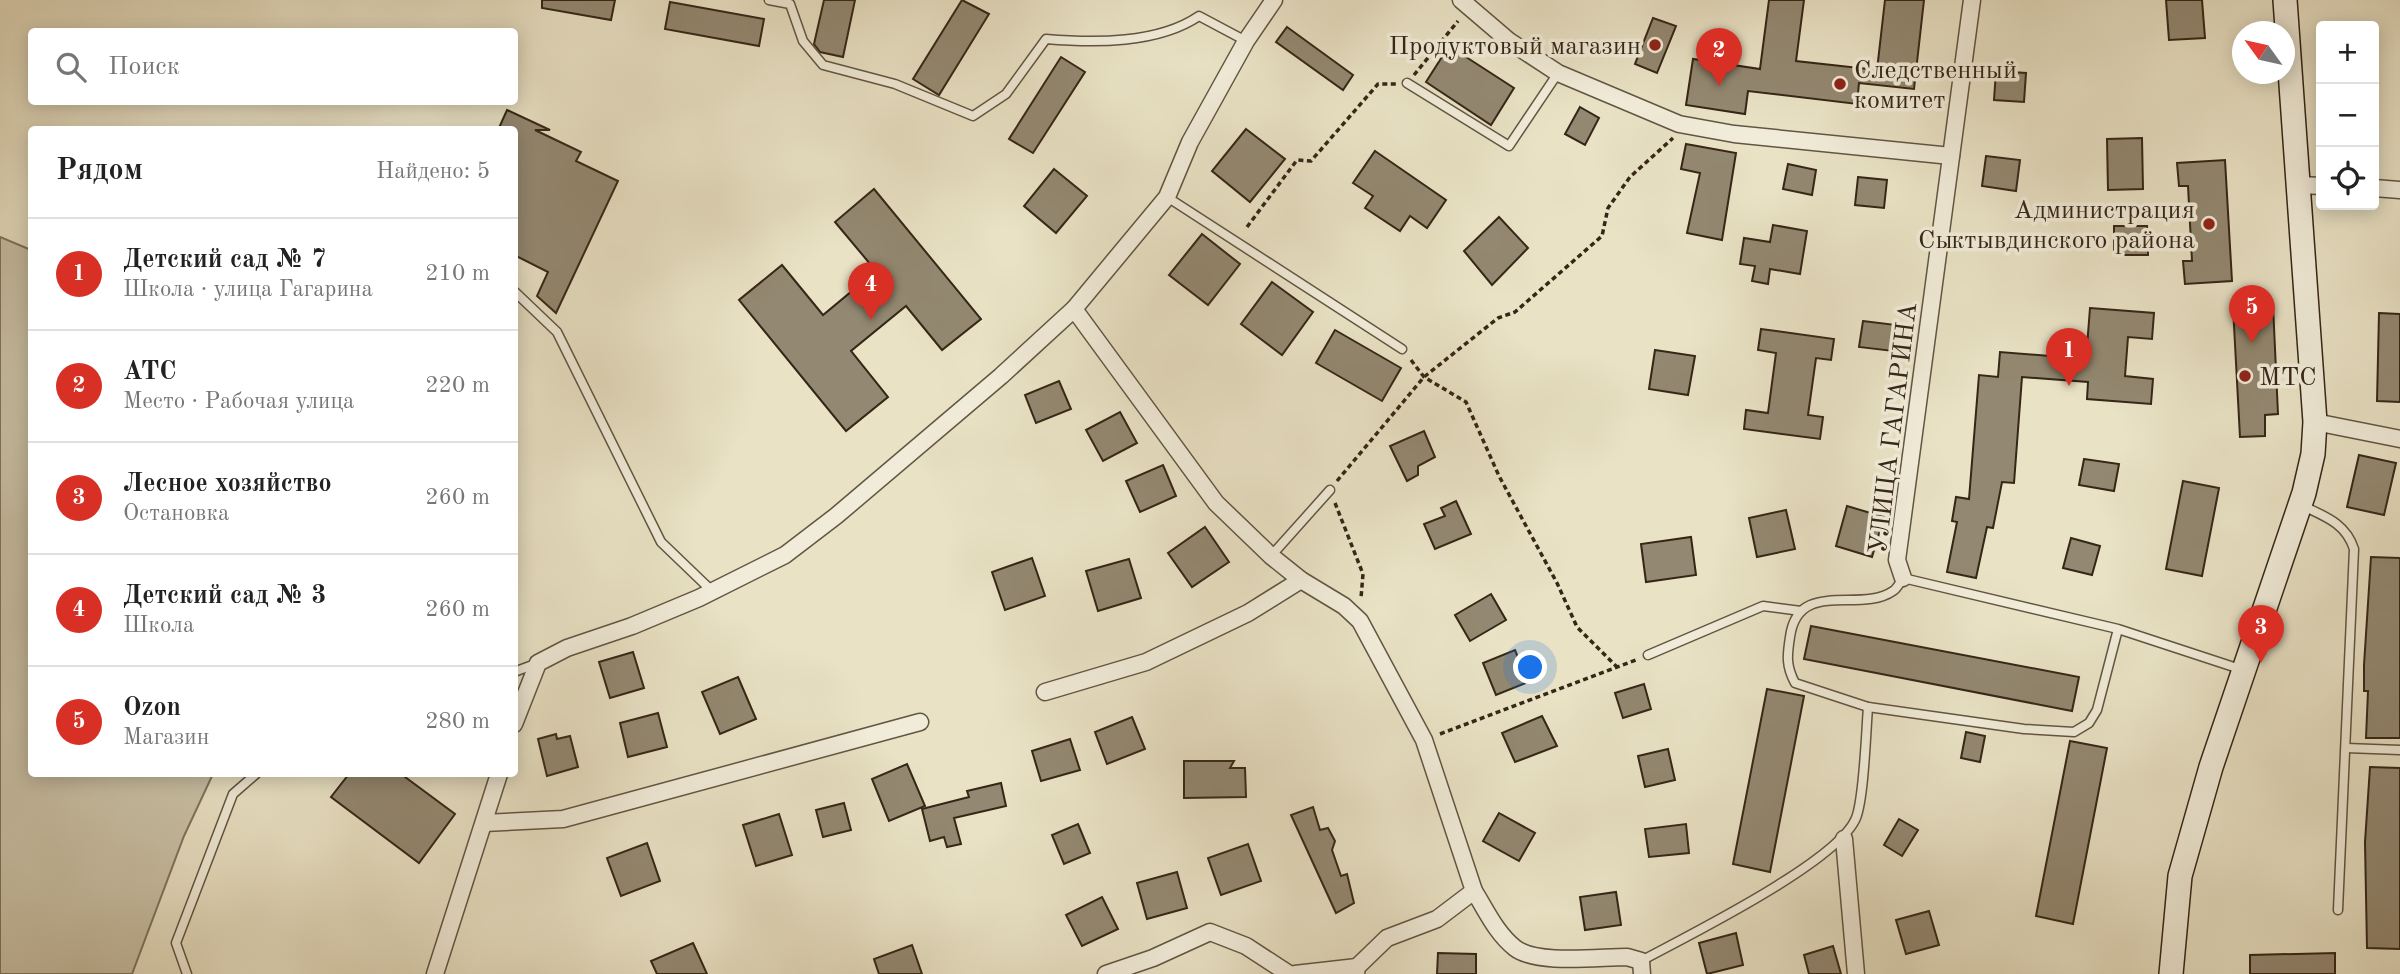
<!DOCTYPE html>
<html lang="ru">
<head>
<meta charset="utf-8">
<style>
  body { margin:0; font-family:"Old Standard TT",serif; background:#f2f2f2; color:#222 }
  .controls { position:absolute; right:21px; top:21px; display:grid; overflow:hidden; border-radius:7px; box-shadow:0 4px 18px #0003 }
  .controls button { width:63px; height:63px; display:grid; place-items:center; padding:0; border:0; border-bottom:2px solid #e0e0e0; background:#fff; color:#222; font:35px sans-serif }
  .compass { position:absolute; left:2232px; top:21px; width:63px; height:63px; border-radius:50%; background:#fff; box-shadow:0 4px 18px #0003; rotate:303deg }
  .you { position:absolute; left:1531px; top:668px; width:24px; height:24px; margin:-18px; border:5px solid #fff; border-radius:50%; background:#1a73e8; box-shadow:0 0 0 10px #1a73e833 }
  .badge { display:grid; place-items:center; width:46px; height:46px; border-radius:50%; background:#d93025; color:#fff; font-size:23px; font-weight:700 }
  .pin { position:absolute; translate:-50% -58px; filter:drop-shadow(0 2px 4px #0008) }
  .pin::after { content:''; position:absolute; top:37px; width:24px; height:21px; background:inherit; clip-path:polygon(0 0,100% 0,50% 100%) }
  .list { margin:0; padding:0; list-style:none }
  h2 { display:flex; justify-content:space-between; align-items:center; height:91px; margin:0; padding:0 28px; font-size:30px }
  h2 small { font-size:23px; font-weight:400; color:#767676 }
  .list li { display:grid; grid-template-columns:46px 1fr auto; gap:21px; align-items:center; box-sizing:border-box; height:112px; padding:0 28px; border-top:2px solid #e0e0e0 }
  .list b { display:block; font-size:26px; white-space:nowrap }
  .list p { margin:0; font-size:23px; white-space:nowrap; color:#767676 }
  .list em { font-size:23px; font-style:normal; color:#767676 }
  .icon { flex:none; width:38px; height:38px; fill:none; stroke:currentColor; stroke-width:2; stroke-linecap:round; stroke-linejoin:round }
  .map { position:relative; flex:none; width:2400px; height:974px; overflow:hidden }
  .search { position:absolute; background:#fff; box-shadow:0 4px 18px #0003; left:28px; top:28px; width:490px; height:77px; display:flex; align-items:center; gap:18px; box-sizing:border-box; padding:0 24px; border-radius:7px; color:#767676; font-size:26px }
  .panel { position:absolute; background:#fff; box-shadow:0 4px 18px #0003; left:28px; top:126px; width:490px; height:651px; border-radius:7px }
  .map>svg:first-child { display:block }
  .green { fill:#cac2a7; stroke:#80745f; stroke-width:2 }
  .building { fill:#938871; stroke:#352617; stroke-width:2 }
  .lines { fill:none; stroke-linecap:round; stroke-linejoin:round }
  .service-casing { stroke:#625542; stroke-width:11 }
  .minor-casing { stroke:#625542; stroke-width:19 }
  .secondary-casing { stroke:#352617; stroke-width:26 }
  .path { stroke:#352617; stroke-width:3.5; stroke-dasharray:5 3.5; stroke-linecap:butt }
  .service { stroke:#f1ecd9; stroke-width:8 }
  .minor { stroke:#f1ecd9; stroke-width:16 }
  .secondary { stroke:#f1ecd9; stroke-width:23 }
  .poi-dot { fill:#8f2418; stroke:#f1ecd9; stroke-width:2.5 }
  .labels { text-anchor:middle; stroke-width:7; stroke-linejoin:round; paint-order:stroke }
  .poi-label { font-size:26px; fill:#352617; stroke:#f1ecd9; text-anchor:end }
  .street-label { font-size:26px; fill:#352617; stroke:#f1ecd9 }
</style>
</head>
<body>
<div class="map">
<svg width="2400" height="974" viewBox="0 0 2400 974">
  <rect width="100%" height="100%" fill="#e9e2c5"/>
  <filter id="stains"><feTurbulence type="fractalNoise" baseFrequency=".00286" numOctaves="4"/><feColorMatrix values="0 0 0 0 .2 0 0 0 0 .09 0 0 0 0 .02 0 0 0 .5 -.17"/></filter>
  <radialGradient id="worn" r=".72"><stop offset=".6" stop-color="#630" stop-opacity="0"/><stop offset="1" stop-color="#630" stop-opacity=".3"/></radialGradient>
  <path class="green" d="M0,237L31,250L32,774H213L184,836L132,974H0Z"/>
  <g class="building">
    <path d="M542,0H615L611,20L542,8Z"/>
    <path d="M824,0H855L843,57L820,52L814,44Z"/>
    <path d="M962,0L989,14L939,95L913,79Z"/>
    <path d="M1769,0H1804L1796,61L1877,70L1885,0H1924L1914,89L1859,83L1857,104L1748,91L1745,114L1686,105L1693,59L1760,69Z"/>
    <path d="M2166,0H2202L2205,38L2169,40Z"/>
    <path d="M670,2L764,19L759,46L665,29Z"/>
    <path d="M1653,18L1676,26L1657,73L1635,64Z"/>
    <path d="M1287,27L1353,75L1343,90L1276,42Z"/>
    <path d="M1449,46L1514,88L1491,125L1426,82Z"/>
    <path d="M1061,57L1085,72L1033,153L1009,139Z"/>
    <path d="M1996,71L2026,73L2024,102L1994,100Z"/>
    <path d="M1580,107L1599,118L1585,145L1565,134Z"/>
    <path d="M507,110L550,130H535L581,152L576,161L618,181L556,313L537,296L548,272L514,255V130H498Z"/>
    <path d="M1246,129L1285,159L1250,202L1212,171Z"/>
    <path d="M2142,138L2143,189L2108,190L2107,139Z"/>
    <path d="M1686,144L1736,153L1722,240L1687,233L1700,173L1681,169Z"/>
    <path d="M1375,151L1446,200L1427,228L1410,216L1400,231L1365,208L1373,196L1353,183Z"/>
    <path d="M1986,156L2020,160L2016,191L1982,186Z"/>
    <path d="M2225,160L2232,281L2185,284L2183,261H2192L2188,186H2179L2177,163Z"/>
    <path d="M1788,164L1816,170L1812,195L1783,189Z"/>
    <path d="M1054,169L1087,196L1056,233L1024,206Z"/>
    <path d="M1858,177L1887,180L1884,208L1855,205Z"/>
    <path d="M874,189L981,319L942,350L906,306L851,351L888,397L846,431L739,300L782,265L823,315L876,271L835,222Z"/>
    <path d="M1499,217L1528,248L1492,285L1464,251Z"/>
    <path d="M1773,225L1807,231L1800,274L1770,269L1768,284L1752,281L1755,266L1740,264L1744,238L1770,242Z"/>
    <path d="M2114,226H2147L2148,255H2114Z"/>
    <path d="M1202,234L1240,264L1208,305L1169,275Z"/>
    <path d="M1272,282L1313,312L1282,355L1241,324Z"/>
    <path d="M2273,305L2278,414L2265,415V436L2240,437L2233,307Z"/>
    <path d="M2090,308L2154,313L2152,339L2128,337L2125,376L2153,379L2151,404L2087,399L2088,382L2022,377L2014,483L2002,482L1993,528L1987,527L1976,578L1947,572L1957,522L1952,521L1956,497L1969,499L1979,375L1998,377L2000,352L2086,359Z"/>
    <path d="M2379,313L2400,314V402L2377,401Z"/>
    <path d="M1863,321L1896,325L1893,351L1859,347Z"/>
    <path d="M1761,329L1834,339L1831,360L1816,358L1808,415L1823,417L1820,439L1744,429L1746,410L1768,413L1776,353L1758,350Z"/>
    <path d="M1335,330L1401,368L1382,401L1316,363Z"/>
    <path d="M1655,350L1695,356L1688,395L1649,389Z"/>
    <path d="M1059,381L1071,409L1036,423L1025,395Z"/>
    <path d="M1120,412L1137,443L1103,461L1086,430Z"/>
    <path d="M1424,431L1435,457L1418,466V475L1407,481L1390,446Z"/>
    <path d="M2359,455L2396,463L2384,515L2347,507Z"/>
    <path d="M2084,459L2119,464L2114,491L2079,485Z"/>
    <path d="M1163,465L1176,496L1140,512L1126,481Z"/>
    <path d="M2183,481L2219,488L2202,576L2166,569Z"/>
    <path d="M1456,501L1471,534L1435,549L1424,524L1445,516L1441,508Z"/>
    <path d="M1847,506L1884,517L1872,557L1836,546Z"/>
    <path d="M1786,510L1795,549L1757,557L1749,518Z"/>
    <path d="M1205,527L1229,562L1192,587L1168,553Z"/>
    <path d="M1691,537L1696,575L1646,582L1641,544Z"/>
    <path d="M2071,538L2100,546L2092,575L2063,568Z"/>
    <path d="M2371,557L2400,558V738H2366L2368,691H2364V665Z"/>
    <path d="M1032,558L1045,596L1005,610L992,572Z"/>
    <path d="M1129,559L1141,598L1098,611L1086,571Z"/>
    <path d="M1491,594L1506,620L1470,641L1455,615Z"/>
    <path d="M1811,626L2079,677L2072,711L1804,659Z"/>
    <path d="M1515,650L1528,682L1496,695L1483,663Z"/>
    <path d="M633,652L644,688L610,698L599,662Z"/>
    <path d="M738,677L756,719L720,734L702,692Z"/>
    <path d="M1644,684L1651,709L1623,718L1615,693Z"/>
    <path d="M1767,689L1804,696L1770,872L1733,864Z"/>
    <path d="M658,713L667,747L628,757L620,723Z"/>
    <path d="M1542,716L1557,746L1515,762L1502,733Z"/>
    <path d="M1132,717L1145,749L1107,764L1095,732Z"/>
    <path d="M1966,732L1985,736L1980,762L1961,758Z"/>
    <path d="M556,734L557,739L570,736L578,767L547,776L538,739Z"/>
    <path d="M1070,739L1080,770L1041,781L1032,751Z"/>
    <path d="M2070,741L2107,748L2073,924L2036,916Z"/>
    <path d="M1668,749L1675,780L1645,787L1638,756Z"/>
    <path d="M1184,761H1234L1230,768H1245L1246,797L1184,798Z"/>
    <path d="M907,764L925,806L889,821L872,779Z"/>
    <path d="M2370,767L2400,768V949L2367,948L2365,842Z"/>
    <path d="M349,774H401L455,814L419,863L331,797Z"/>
    <path d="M1001,783L1006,806L954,818L961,844L947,847L944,837L930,841L922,809L969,797L967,791Z"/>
    <path d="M844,803L851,830L823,837L816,810Z"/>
    <path d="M1313,807L1320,830L1328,828L1335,841L1332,850L1341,876L1347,874L1354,903L1336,913L1291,815Z"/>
    <path d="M1499,813L1535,833L1519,861L1483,841Z"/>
    <path d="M779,814L792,855L756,866L743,825Z"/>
    <path d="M1899,819L1918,830L1902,856L1884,845Z"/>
    <path d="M1078,824L1090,853L1064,864L1052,835Z"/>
    <path d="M1686,824L1689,853L1649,857L1645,829Z"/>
    <path d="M647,843L660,881L621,896L607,858Z"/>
    <path d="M1248,844L1261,881L1221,895L1208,858Z"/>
    <path d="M1177,872L1187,908L1147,919L1137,883Z"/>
    <path d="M1616,892L1621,925L1585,930L1580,897Z"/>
    <path d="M1102,897L1118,929L1082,946L1066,915Z"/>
    <path d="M1929,911L1939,945L1906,954L1896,920Z"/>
    <path d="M1736,933L1743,965L1707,974L1699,943Z"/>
    <path d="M693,943L707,974H657L651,961Z"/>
    <path d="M912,945L922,974H879L874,959Z"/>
    <path d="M1833,946L1841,974H1809L1804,955Z"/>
    <path d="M1438,953L1476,954V974H1437Z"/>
    <path d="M2335,953V974H2250V955Z"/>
  </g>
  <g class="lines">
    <g class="service-casing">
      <g id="service">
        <path d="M769,0L790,4L803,41L823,65L895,84L973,116L1006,94L1046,39C1094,43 1158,44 1199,16L1246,41"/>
        <path d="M1407,83L1509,146L1558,73"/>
        <path d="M1167,197L1402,349"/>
        <path d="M514,291L557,332L661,542L712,591"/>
        <path d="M2301,505C2324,516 2346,523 2354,549L2338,910"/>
        <path d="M1271,556L1330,490"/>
        <path d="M2118,629L2097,710L2089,723L2074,732L2024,729L1868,707L1795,683C1786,666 1787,656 1790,637C1798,578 1860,614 1893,591C1897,589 1900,582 1903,578L2118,629L2240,669"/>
        <path d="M1648,655L1763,606L1801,611"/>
        <path d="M514,672L538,663"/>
        <path d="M2346,748L2400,750"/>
        <path d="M1641,961C1687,936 1838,862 1856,818C1864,798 1866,732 1868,707"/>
        <path d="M187,974L176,943L233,794L256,774"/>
      </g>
    </g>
    <g class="minor-casing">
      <g id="minor">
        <path d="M1461,0L1509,41L1558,73L1679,124L1734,134L1951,156"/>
        <path d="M2300,185L2321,186"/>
        <path d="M2374,188L2400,190"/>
        <path d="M1074,309L1216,503L1271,556L1301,580L1344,606L1360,621L1424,740L1474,891L1437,919L1387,938L1357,967L1356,974"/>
        <path d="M2315,422L2400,439"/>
        <path d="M1903,578L1897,560L1972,0"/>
        <path d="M1045,692L1146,662L1248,613L1301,580"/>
        <path d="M514,724L538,663L567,648L632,626L699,598L785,555L836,516L1001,376L1074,309L1167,197L1190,142L1246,41L1274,0"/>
        <path d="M484,823L563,819L920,722"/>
        <path d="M1844,839L1856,974"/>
        <path d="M1474,891C1486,910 1496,933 1515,948C1537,965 1598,957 1627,957L1641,961L1642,974"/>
        <path d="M435,974L499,774"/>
        <path d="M1106,974L1153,958L1210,932L1246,946L1289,974"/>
        <path d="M1295,974L1357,967"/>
      </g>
    </g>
    <g class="secondary-casing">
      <path id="secondary" d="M2171,974L2180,876L2211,767L2304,493L2313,454L2315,422L2285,0"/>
    </g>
    <g class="path">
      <path d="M1414,75L1458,21"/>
      <path d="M1247,227L1297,160L1311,161L1378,84H1397"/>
      <path d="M1411,360L1424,377L1466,402L1499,476L1557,583L1577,627L1617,667"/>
      <path d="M1337,481L1424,377L1498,318L1515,312L1602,236L1608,208L1630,177L1673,138"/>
      <path d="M1335,503L1363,574L1361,598"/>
      <path d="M1440,734L1636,660"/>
    </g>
    <use href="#service" class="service"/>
    <use href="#minor" class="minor"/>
    <use href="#secondary" class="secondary"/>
  </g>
  <g class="poi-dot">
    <circle cx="1655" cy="45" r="7"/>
    <circle cx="1840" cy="84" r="7"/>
    <circle cx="2209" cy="224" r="7"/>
    <circle cx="2245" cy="376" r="7"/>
  </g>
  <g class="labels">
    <g class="poi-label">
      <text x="1641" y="54">Продуктовый магазин</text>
      <text x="1854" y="78" text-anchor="start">Следственный<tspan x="1854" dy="30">комитет</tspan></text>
      <text x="2195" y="218">Администрация<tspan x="2195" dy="30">Сыктывдинского района</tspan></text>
      <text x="2259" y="385" text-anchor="start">МТС</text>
    </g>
    <g class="street-label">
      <text transform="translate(1892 428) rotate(-83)" y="9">УЛИЦА ГАГАРИНА</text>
    </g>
  </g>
  <rect width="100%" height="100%" filter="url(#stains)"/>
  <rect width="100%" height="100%" fill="url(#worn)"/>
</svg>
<div class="controls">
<button>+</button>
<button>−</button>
<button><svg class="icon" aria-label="locate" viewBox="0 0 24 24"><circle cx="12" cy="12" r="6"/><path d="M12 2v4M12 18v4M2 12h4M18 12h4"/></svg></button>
</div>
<svg class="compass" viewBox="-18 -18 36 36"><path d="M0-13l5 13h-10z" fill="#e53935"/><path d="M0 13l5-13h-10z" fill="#767676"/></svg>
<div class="you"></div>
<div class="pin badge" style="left:2069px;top:386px">1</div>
<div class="pin badge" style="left:1719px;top:86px">2</div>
<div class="pin badge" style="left:2261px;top:663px">3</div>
<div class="pin badge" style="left:871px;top:320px">4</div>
<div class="pin badge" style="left:2252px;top:343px">5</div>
<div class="search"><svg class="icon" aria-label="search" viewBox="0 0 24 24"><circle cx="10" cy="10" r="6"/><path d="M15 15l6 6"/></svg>Поиск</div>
<section class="panel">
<h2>Рядом<small>Найдено: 5</small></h2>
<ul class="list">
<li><span class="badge">1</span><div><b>Детский сад № 7</b><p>Школа · улица Гагарина</p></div><em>210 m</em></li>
<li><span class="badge">2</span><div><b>АТС</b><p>Место · Рабочая улица</p></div><em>220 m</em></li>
<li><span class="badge">3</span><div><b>Лесное хозяйство</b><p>Остановка</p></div><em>260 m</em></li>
<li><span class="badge">4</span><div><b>Детский сад № 3</b><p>Школа</p></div><em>260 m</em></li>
<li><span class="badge">5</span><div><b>Ozon</b><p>Магазин</p></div><em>280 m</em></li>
</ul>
</section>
</div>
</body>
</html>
